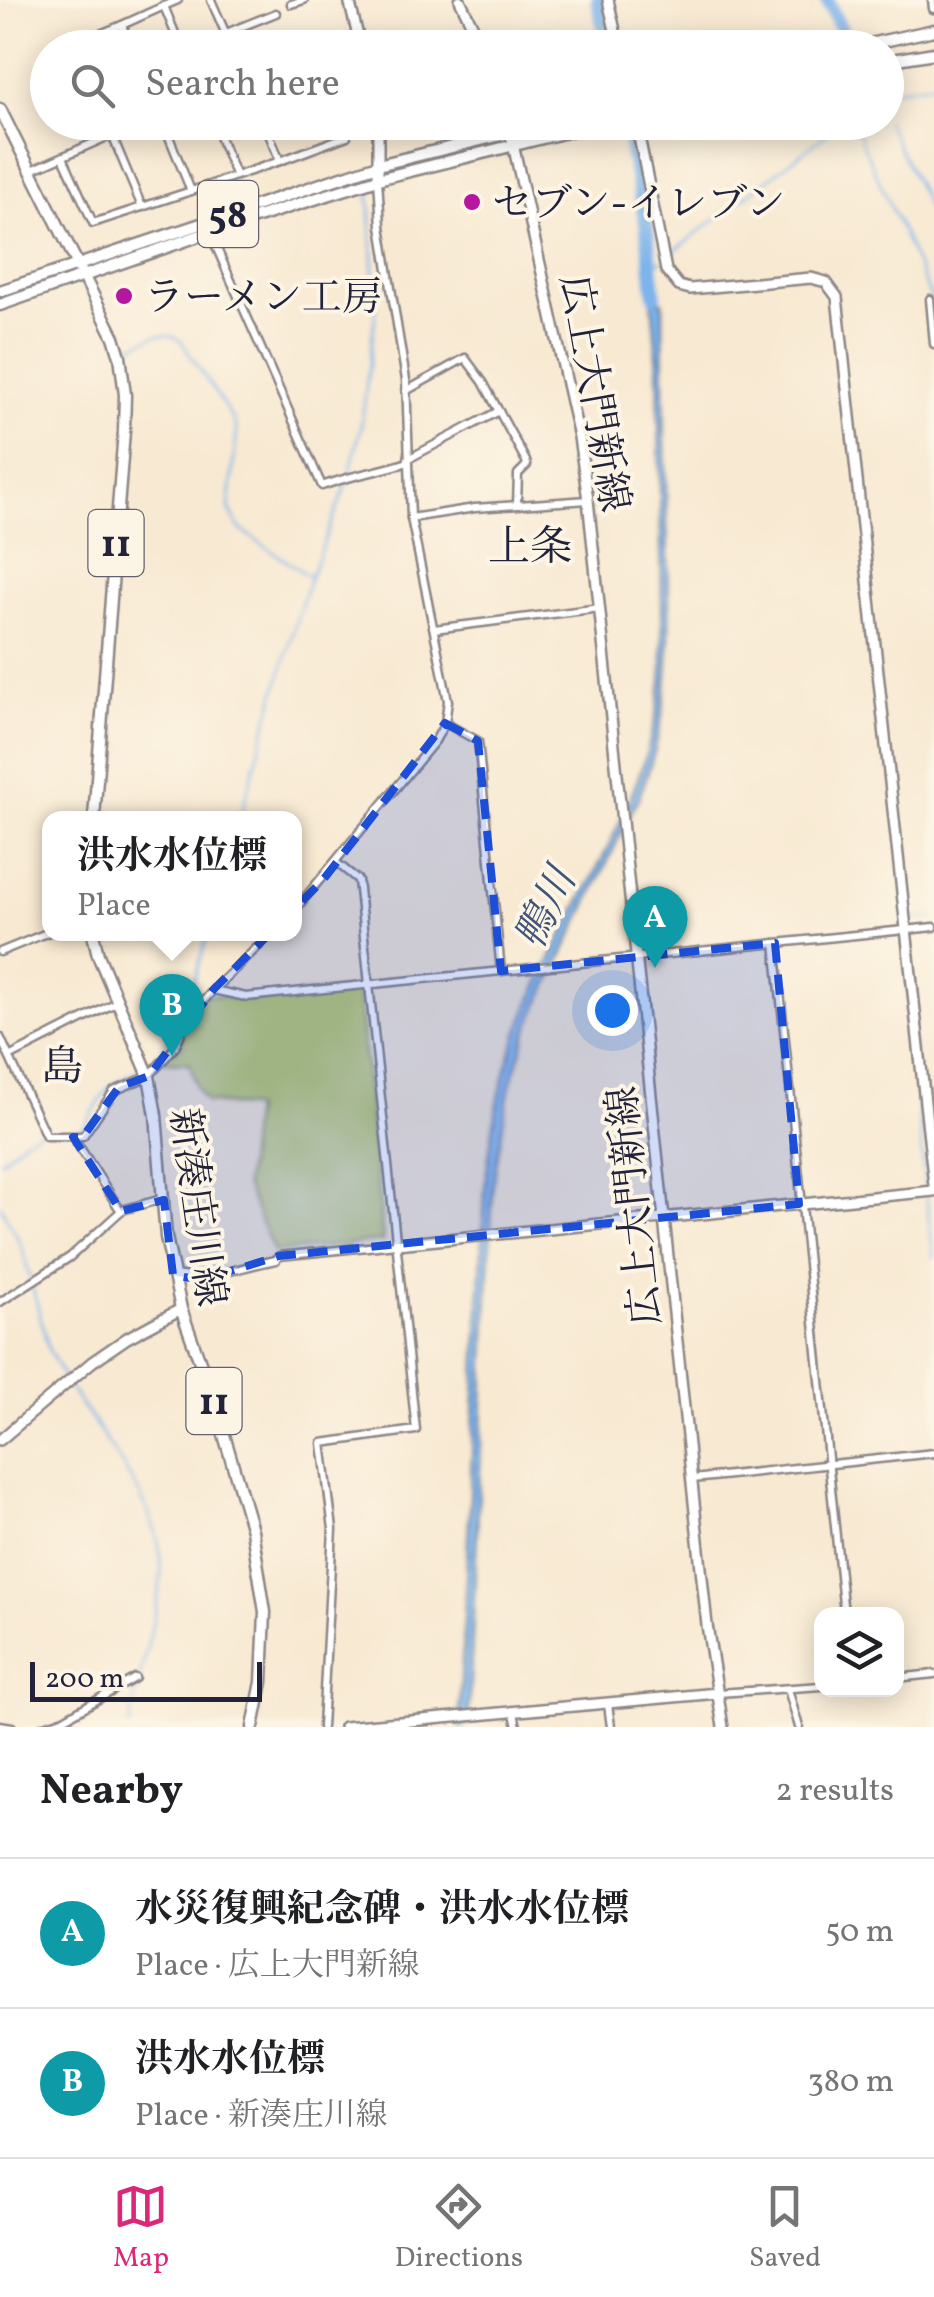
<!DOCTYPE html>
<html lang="en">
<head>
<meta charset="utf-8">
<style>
  body { margin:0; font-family:Vollkorn,"Noto Serif JP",serif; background:#f2f2f2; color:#202124 }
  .controls { position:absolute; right:30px; bottom:30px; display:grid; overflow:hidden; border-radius:20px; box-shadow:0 5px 25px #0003 }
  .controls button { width:90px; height:90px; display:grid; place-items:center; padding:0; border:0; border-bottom:2px solid #e0e0e0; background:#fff; color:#202124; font:50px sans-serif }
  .scale { position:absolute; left:30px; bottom:25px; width:232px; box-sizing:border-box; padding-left:10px; border:5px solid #22223b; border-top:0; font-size:28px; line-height:35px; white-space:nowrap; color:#22223b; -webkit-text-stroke:8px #fcf5e5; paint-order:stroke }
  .you { position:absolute; left:612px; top:1010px; width:35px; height:35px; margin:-25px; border:8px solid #fff; border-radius:50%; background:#1a73e8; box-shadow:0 0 0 15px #1a73e833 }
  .badge { display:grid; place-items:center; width:65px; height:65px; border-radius:50%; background:#db2777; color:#fff; font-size:32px; font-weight:700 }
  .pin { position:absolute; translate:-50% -82px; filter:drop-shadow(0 2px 5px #0008) }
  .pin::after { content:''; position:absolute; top:52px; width:35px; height:30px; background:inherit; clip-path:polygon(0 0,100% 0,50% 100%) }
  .popup { position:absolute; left:42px; top:811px; width:260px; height:130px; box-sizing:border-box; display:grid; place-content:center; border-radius:20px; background:#fff; filter:drop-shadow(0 2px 8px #0005); font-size:32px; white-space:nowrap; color:#757577 }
  .popup b { font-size:38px; color:#202124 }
  .popup::after { content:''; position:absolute; left:50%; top:100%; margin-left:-20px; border:20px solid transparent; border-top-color:#fff }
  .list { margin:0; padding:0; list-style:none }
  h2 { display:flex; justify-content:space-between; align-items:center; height:130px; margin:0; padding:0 40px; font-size:42px }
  h2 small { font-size:32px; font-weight:400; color:#757577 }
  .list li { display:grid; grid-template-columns:65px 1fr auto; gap:30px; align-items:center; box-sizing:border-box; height:150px; padding:0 40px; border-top:2px solid #e0e0e0 }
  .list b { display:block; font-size:38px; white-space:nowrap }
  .list p { margin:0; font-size:32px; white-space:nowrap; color:#757577 }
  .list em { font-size:32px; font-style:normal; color:#757577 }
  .icon { flex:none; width:55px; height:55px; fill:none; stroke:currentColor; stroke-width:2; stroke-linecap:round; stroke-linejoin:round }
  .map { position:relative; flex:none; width:934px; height:1727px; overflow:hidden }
  .search { position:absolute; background:#fff; box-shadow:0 5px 25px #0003; left:30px; right:30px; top:30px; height:110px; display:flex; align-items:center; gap:25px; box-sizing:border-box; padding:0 35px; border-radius:55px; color:#757577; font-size:38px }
  .sheet { height:430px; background:#fff }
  nav { display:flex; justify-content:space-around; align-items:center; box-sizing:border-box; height:140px; border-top:2px solid #e0e0e0; background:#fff; font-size:28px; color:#757577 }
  nav a { display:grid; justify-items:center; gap:5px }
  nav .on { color:#db2777 }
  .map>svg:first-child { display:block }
  .green { fill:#c1cd6e; stroke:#727854; stroke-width:2.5 }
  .water { fill:#7bb4eb; stroke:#4e6b93; stroke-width:2.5 }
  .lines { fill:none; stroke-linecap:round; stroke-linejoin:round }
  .stream { stroke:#7bb4eb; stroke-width:2.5 }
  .river { stroke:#7bb4eb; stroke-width:14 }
  .street-casing { stroke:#8d8686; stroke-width:11 }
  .secondary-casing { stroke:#8d8686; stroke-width:14 }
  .primary-casing { stroke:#8d8686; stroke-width:15 }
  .street { stroke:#fff; stroke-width:6 }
  .secondary { stroke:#fff; stroke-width:9 }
  .primary { stroke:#fff; stroke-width:10 }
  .marked { fill:#1d4ed8; fill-opacity:0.2; stroke:#1d4ed8; stroke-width:8; stroke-dasharray:20 12; stroke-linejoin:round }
  .poi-dot { fill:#b5179e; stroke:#fcf5e5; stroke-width:4 }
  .labels { text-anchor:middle; stroke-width:8; stroke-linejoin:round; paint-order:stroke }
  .shield { fill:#fcf5e5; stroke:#63616e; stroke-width:2.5 }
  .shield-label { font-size:38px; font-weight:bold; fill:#22223b }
  .poi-label { font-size:40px; fill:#22223b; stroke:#fcf5e5; text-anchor:start }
  .street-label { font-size:40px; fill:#22223b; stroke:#fcf5e5 }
  .neighbourhood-label { font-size:42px; fill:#22223b; stroke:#fcf5e5 }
  .water-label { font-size:42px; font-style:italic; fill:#415579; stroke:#fcf5e5 }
</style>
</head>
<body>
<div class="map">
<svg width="934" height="1727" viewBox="0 0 934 1727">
  <rect width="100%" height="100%" fill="#fcf5e5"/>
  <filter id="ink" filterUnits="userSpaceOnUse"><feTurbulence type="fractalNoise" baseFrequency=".01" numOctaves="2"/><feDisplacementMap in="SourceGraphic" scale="20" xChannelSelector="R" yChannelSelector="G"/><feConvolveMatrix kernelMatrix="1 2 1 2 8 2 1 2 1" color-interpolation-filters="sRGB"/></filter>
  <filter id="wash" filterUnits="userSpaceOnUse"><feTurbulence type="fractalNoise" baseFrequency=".0048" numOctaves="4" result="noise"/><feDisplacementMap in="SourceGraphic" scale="40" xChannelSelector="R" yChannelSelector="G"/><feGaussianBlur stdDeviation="2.25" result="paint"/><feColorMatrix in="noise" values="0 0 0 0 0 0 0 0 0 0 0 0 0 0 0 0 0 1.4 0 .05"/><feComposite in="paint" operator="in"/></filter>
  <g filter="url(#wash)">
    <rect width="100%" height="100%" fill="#f8e9d2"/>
    <path class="green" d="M358,989L383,1241L274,1252L245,1185L253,1108L207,1102L197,1089L190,1063L163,1062L183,1020L204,994L247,1000Z"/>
    <path class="water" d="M650,280H657L659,301H663C663,375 665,449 667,523C669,621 677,701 640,794L531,1021L509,1090L493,1185L468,1724L459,1727L485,1187C491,1137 498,1087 516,1039C561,913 654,805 663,667L658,367Z"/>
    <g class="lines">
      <g class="stream">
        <path d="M843,33L849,45"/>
        <path d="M886,91L934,83"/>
        <path d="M886,121L934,220"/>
        <path d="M853,122L934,304"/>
        <path d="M669,255L842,122"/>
        <path d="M652,268L662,260"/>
        <path d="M123,349C143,343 162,326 181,341L232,418L237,430L229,509L240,529L310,577"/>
        <path d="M240,818L292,635L310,577L348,481L361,427L376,309L369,190"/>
        <path d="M910,925L912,919L934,918"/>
        <path d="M904,947L925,1188"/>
        <path d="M154,1061L185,1010L208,934"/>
        <path d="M48,1131H74L84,1127L108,1088L135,1071"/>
        <path d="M0,1161L25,1139L40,1131"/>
        <path d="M926,1196L934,1257"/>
        <path d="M0,1205L21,1244L49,1350L65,1380"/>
        <path d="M69,1387C103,1439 167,1512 161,1577C155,1628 137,1676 130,1727"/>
      </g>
      <g class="river">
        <path d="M598,0L608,48"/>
        <path d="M827,0L843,33"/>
        <path d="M625,122L646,223L655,296"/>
      </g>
    </g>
  </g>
  <g filter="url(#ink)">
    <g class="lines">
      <g class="street-casing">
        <g id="street">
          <path d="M211,0L232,48"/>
          <path d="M932,0L933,9"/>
          <path d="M291,4L304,0"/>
          <path d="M164,6L178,0"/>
          <path d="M122,25L164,6L181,48"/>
          <path d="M226,33L276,13"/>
          <path d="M100,34L122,25L131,48"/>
          <path d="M330,48L358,39"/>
          <path d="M465,48L478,37"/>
          <path d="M163,122L191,191L236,176"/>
          <path d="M213,122L236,176L280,161"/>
          <path d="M264,122L280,161L347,136L341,122"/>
          <path d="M378,129L402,122"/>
          <path d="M112,135L142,207L191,191"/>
          <path d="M63,157L93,223L142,207"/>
          <path d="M32,170L141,122"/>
          <path d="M210,233L322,486C350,475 379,472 408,462"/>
          <path d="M930,299L934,344"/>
          <path d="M406,391L465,358L483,382L526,461L527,465L518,474L517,505"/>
          <path d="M408,459L499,411"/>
          <path d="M411,518L475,508L588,500"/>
          <path d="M434,629L600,608"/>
          <path d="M445,723L478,741L501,971"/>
          <path d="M294,911L435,741L445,723L448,701L411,518L406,380L381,226L378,179"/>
          <path d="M775,943L844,1614"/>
          <path d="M0,952L49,932"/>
          <path d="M213,990L246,997L934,927"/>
          <path d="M0,1037L46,1136H83L114,1091L149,1076L175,1047L186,1022L213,990L271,934"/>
          <path d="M11,1056L117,1002"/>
          <path d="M73,1137L121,1211"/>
          <path d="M174,1275C209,1282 241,1266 276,1260L279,1256L397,1244"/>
          <path d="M0,1302L70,1257L122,1210L162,1199"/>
          <path d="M693,1479L934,1453"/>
          <path d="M896,1678L934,1674"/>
          <path d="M788,1689L799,1727"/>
          <path d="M718,1693L822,1686"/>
          <path d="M608,1704L611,1727"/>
          <path d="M514,1713L517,1727"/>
          <path d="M0,1725L12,1727"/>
          <path d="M42,1727L62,1720L135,1678"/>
          <path d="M322,1727L333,1529L322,1443L416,1430L358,880L337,863"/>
        </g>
      </g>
      <g class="secondary-casing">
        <g id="secondary">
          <path d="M349,0L361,48"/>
          <path d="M460,0L483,48"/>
          <path d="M608,0L619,48"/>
          <path d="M508,122L579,437L588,500L707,1625L723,1727"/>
          <path d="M636,122L666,270L679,286L690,289L811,278L826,282L837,297L934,1185"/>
          <path d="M378,179V122"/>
          <path d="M397,1244L934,1191"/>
          <path d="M0,1440L92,1362L127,1338L181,1309"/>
          <path d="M344,1727L718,1693"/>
        </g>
      </g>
      <g class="primary-casing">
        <g id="primary">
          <path d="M851,48L934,30"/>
          <path d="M886,61L934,53"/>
          <path d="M0,109L114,337L120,356L125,395L124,431L94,818"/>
          <path d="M0,291L378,165L554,122"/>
          <path d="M0,305L210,232L378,179L607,122"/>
          <path d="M93,934L98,955L149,1076L156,1115L166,1237L181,1309L214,1401L252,1530L265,1612L262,1682L253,1727"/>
        </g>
      </g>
      <use href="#street" class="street"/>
      <use href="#secondary" class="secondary"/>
      <use href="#primary" class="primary"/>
    </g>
  </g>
  <path class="marked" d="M445,723L478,741L501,971L775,943L799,1204L279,1256L202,1280L173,1275L164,1200L121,1211L73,1137L82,1138L119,1087L149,1076L213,990L323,880Z"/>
  <g class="poi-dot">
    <circle cx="472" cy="202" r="10"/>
    <circle cx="124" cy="296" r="10"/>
  </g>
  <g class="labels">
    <g class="shield">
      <rect x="198" y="181" width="60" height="66" rx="8"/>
      <rect x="88.5" y="510" width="55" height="66" rx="8"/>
      <rect x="186.5" y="1368" width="55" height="66" rx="8"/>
    </g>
    <g class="shield-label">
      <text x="228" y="227">58</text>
      <text x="116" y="556">11</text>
      <text x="214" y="1414">11</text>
    </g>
    <g class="poi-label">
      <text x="492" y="216">セブン-イレブン</text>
      <text x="144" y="310">ラーメン工房</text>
    </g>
    <g class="street-label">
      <text transform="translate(596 393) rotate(80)" y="14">広上大門新線</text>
      <text transform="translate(633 1206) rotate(-96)" y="14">広上大門新線</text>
      <text transform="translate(199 1207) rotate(82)" y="14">新湊庄川線</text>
    </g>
    <g class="neighbourhood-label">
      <text x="530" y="560">上条</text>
      <text x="62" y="1080">島</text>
    </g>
    <g class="water-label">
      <text transform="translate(544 908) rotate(-64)" y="15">鴨川</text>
    </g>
  </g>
</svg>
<div class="controls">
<button><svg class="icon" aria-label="layers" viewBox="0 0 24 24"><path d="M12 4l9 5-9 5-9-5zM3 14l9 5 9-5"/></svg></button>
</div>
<div class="scale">200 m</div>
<div class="you"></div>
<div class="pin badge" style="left:655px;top:968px;background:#0f9aa8">A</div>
<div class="pin badge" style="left:172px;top:1056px;background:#0f9aa8">B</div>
<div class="popup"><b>洪水水位標</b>Place</div>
<div class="search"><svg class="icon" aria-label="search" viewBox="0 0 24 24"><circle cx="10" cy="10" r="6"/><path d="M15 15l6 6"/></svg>Search here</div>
</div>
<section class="sheet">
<h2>Nearby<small>2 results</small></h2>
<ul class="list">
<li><span class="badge" style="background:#0f9aa8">A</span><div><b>水災復興紀念碑・洪水水位標</b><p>Place · 広上大門新線</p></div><em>50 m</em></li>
<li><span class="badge" style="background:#0f9aa8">B</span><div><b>洪水水位標</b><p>Place · 新湊庄川線</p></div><em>380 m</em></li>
</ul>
</section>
<nav>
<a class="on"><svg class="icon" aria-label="map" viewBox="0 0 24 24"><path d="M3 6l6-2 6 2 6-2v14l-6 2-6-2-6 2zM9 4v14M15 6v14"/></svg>Map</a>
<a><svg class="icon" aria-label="directions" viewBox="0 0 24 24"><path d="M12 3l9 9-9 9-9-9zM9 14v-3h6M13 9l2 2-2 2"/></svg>Directions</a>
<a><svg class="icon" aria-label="saved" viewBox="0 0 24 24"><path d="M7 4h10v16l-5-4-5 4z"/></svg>Saved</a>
</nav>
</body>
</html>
